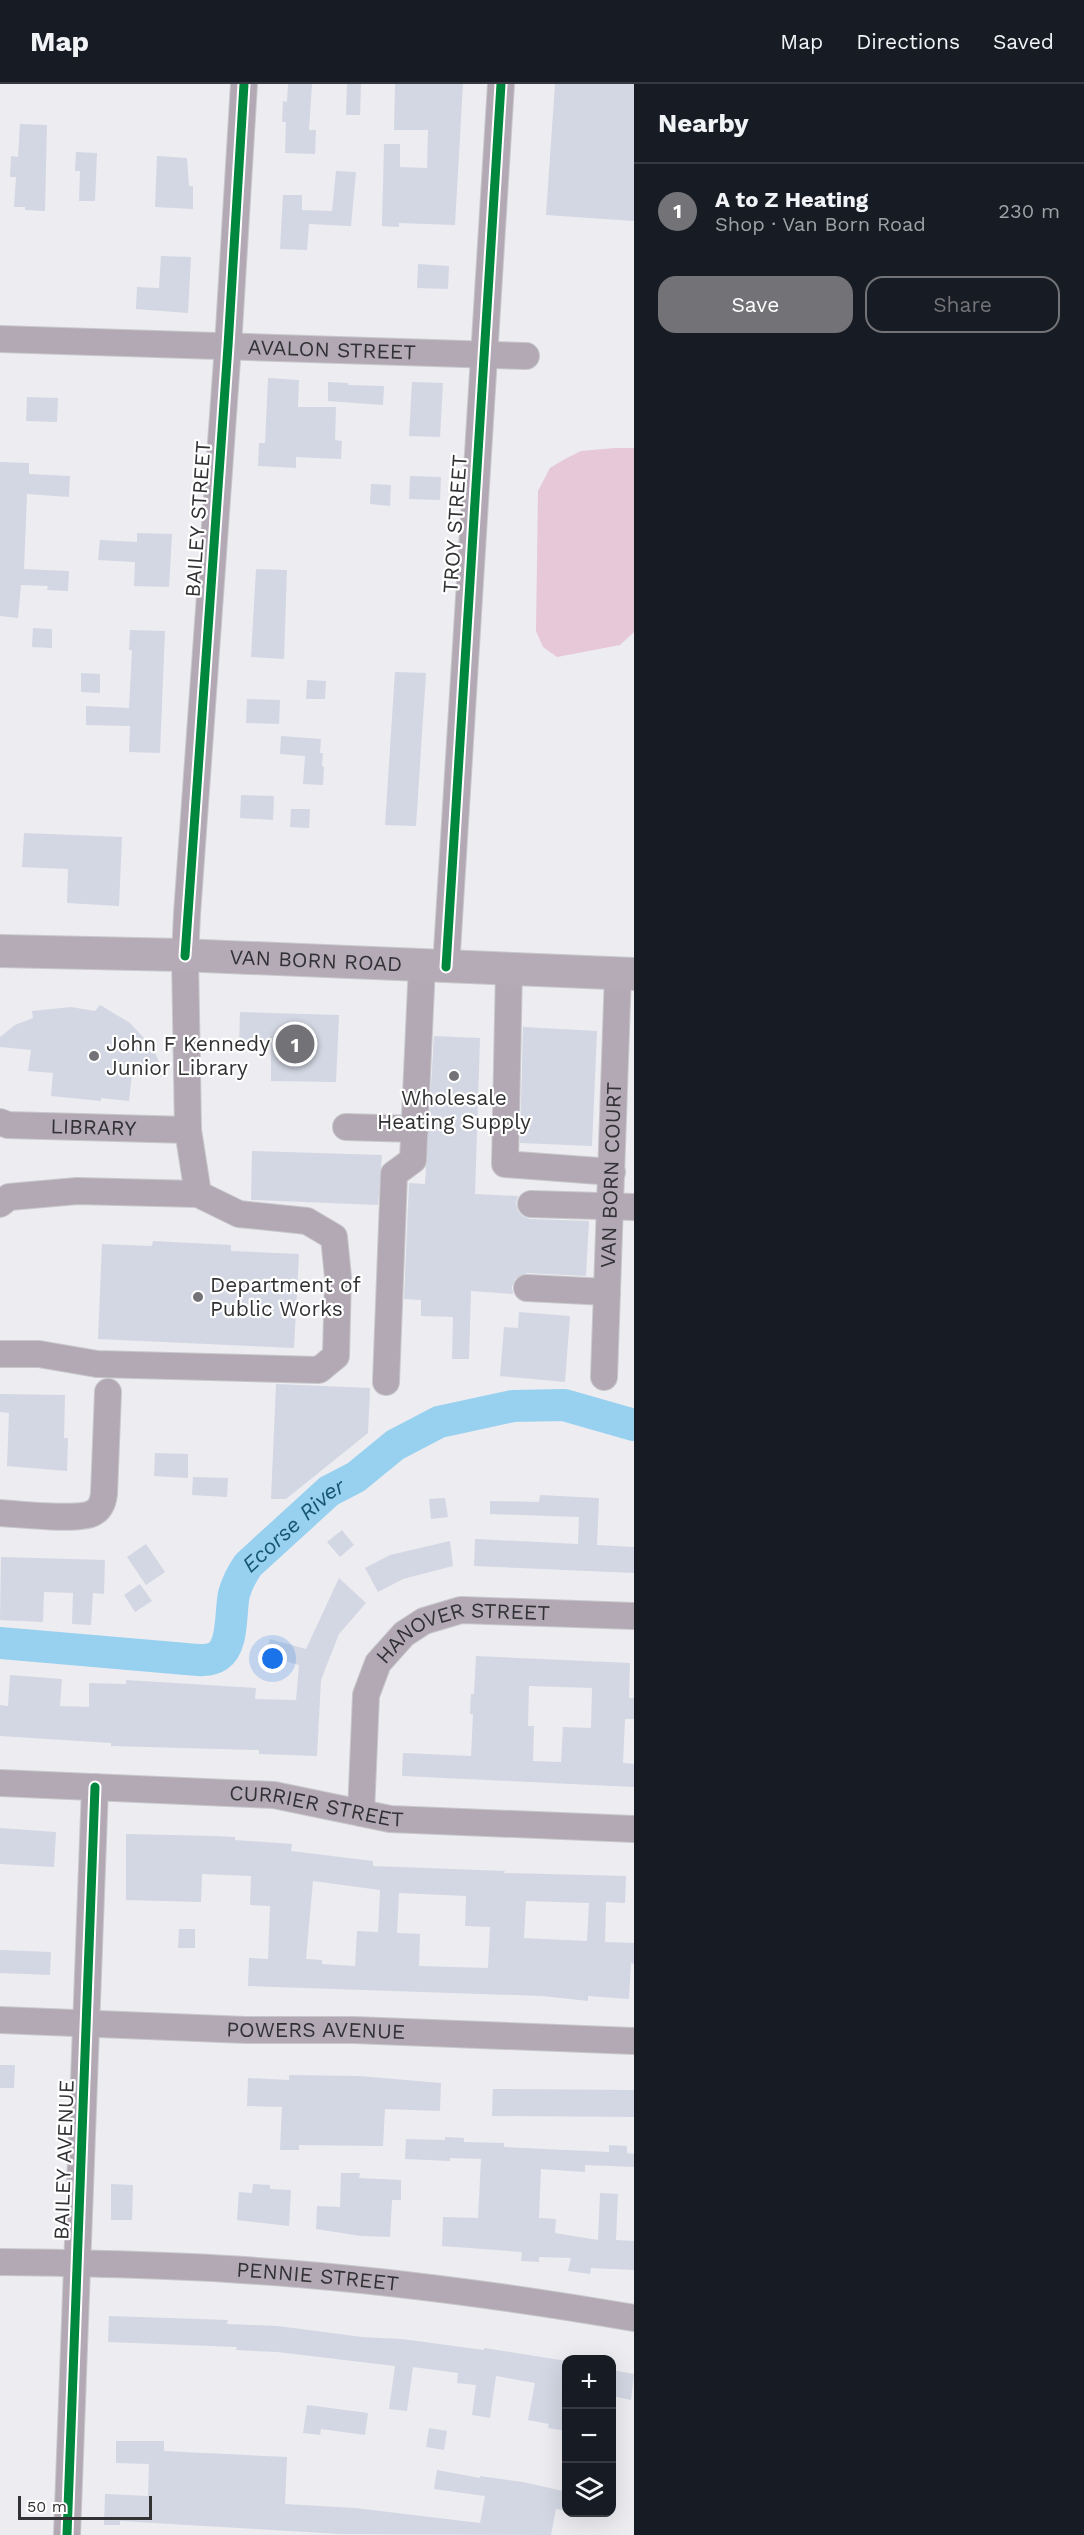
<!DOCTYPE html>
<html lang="en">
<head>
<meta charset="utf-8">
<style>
  body { margin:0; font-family:"Work Sans",sans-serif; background:#20242c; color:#f1f3f6 }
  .controls { position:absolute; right:18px; bottom:18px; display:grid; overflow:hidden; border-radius:12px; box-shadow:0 6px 24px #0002 }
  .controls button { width:54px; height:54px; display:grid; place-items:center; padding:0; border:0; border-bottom:2px solid #363941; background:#171b24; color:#f1f3f6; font:30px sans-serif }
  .scale { position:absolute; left:18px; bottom:15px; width:134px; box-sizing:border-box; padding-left:6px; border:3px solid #323235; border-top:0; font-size:16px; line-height:21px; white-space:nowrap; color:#323235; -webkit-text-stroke:4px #fff; paint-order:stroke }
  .you { position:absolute; left:273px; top:1575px; width:21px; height:21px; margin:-15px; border:4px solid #fff; border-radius:50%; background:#1a73e8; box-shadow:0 0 0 9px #1a73e833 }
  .badge { display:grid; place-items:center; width:39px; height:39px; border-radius:50%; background:#737377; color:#fff; font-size:20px; font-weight:700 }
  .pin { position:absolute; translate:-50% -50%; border:3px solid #fff; box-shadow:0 2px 6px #0006 }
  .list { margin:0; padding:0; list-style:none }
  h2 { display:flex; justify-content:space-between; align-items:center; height:78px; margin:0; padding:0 24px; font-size:26px }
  h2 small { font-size:20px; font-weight:400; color:#9ea1a6 }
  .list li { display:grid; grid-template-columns:39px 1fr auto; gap:18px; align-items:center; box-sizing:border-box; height:96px; padding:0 24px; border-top:2px solid #363941 }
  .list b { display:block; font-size:22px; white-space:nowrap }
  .list p { margin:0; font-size:20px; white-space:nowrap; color:#9ea1a6 }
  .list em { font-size:20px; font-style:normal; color:#9ea1a6 }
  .actions { display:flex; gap:12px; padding:18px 24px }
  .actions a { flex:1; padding:14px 0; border:2px solid #737377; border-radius:18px; text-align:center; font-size:21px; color:#737377 }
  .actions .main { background:#737377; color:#fff }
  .icon { flex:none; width:33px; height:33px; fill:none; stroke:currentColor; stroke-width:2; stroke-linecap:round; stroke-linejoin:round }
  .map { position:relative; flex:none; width:634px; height:2451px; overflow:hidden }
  header { display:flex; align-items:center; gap:36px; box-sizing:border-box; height:84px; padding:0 30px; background:#171b24; border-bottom:2px solid #363941 }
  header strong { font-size:28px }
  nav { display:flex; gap:33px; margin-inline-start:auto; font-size:21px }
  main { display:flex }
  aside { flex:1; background:#171b24 }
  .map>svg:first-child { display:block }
  .green { fill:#e6c8d8 }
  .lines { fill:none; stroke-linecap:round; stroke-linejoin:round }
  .river { stroke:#98d1f0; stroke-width:32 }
  .building { fill:#d2d7e3; fill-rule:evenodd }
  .minor-casing { stroke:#c8c8cb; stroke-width:28 }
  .major-casing { stroke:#c8c8cb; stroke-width:34 }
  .minor { stroke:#b2a9b5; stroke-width:26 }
  .major { stroke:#b4abb7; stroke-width:32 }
  .cycleway-casing { stroke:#fff; stroke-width:13 }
  .cycleway { stroke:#00873e; stroke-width:9 }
  .poi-dot { fill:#737377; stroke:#fff; stroke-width:2 }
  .labels { text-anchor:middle; stroke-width:4.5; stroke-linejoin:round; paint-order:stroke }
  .street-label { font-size:21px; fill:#323235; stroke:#fff }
  .poi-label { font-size:21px; fill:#323235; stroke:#fff; text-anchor:start }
  .water-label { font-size:22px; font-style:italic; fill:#155671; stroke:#fff }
</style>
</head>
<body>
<header>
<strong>Map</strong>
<nav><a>Map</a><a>Directions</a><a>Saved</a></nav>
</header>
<main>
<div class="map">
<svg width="634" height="2451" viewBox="0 0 634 2451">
  <rect width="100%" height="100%" fill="#edecf1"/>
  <path class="green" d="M615,364H634V548L620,561L557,573L543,563L536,547L538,407L550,384L565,375L581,367Z"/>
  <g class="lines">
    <path class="river" id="s1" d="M0,1559L186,1575C195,1576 209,1578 218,1572C234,1561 230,1528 234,1510C237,1499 242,1490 248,1481L329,1407L356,1393L395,1361L439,1338L513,1322L564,1321L634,1341"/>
  </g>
  <g class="building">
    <path d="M288,0H312L309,46H316L315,70L285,69L286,38H282L283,17L287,18Z"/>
    <path d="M347,0H361L360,31H346Z"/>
    <path d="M395,0H463L455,141L399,139V143L382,142L384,60H400V83L427,84L428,46H394Z"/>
    <path d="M555,0H634V137L546,131Z"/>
    <path d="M20,40L47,41L45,127L25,126V123H14L16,93H10L11,72L18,73Z"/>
    <path d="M76,68L97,69L95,117H79L80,87H75Z"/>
    <path d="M157,72L187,74L189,102H193V125L155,123Z"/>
    <path d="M336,87L356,88L351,142L309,140L307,166L280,165L283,111H302V126L332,127Z"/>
    <path d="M161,172L191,173L188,229L136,225L137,203L159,204Z"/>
    <path d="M418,180L449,182L448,205L417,204Z"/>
    <path d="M268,294L299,296L298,323H336L335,356L342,357L341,375L296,373V384L258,382L259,359H265Z"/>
    <path d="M328,298L348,299V301L384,302L383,321L328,317Z"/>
    <path d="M412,298L443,299L440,353L409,352Z"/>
    <path d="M27,313L58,314L57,338L26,337Z"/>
    <path d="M0,378L29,379V390L70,392L69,413L27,410L24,485L69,487L68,507L47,506L48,502L21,501L18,534L0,532Z"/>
    <path d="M410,392L441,393L440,416L409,415Z"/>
    <path d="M371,400L391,401L390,422L370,420Z"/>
    <path d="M137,449L172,450L169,503L134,502L135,478L98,476L100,456L137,458Z"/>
    <path d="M256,485L287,486L284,575L251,573Z"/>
    <path d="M33,544L52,545V564L32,563Z"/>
    <path d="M130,546L165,547L160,669L129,668L130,642L86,641V622L129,624L132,566H129Z"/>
    <path d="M395,588L426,589L416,742L385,741Z"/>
    <path d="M81,589L100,590V609L81,608Z"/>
    <path d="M307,596L326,597L325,615H306Z"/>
    <path d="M247,615L280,616L279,640L246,639Z"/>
    <path d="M281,652L321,655L320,669H323L322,682L324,683L323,701L303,700L305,672L280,670Z"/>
    <path d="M241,711L274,712L273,736L240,734Z"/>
    <path d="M291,725H310L309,744L290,743Z"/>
    <path d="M24,749L122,753L119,822L67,819L68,785L22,783Z"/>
    <path d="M100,921L130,939L143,953L154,966L165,993L132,989L129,1017L101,1014V1017L51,1012L53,989L28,987L31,966L0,963V953L15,941L33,934L32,927L71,923L95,927Z"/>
    <path d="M240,928L339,931L336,998L271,997V962H239Z"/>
    <path d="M523,943L597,947L592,1062L520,1059Z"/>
    <path d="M434,952L480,954L475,1110L518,1112L516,1119L518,1127L523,1132L530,1135L589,1137L586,1192L527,1189L515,1195L512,1203L513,1210L471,1207L469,1275H452L453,1233L421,1232V1216L404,1215L409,1099L425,1100Z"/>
    <path d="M252,1067L382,1071L378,1121L251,1116Z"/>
    <path d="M153,1157L231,1161V1167L299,1170L294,1264L98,1255L102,1160L152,1162Z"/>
    <path d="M519,1228L570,1232L565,1298L500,1292L504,1243L518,1244Z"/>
    <path d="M276,1300L370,1304L368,1349L286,1415H271Z"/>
    <path d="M0,1310L65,1311L64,1354H68L67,1387L7,1382L9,1329L0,1328Z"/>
    <path d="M155,1369L188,1370V1394L154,1392Z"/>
    <path d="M193,1393L228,1394L227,1413L192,1411Z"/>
    <path d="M540,1411L599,1414L597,1461L634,1463V1489L474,1482L475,1455L578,1460L579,1433L490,1430V1417L539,1418Z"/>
    <path d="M445,1414L448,1433L431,1435L429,1415Z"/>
    <path d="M342,1446L354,1461L340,1473L327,1458Z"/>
    <path d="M450,1457L453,1482L403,1495L378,1508L365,1484L390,1471Z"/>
    <path d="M146,1460L165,1488L146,1501L127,1473Z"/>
    <path d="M1,1473L105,1476L104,1510L93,1509L91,1541L72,1540L73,1509L44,1508L43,1538L0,1536Z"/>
    <path d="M339,1494L366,1519L339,1550L321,1596L317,1672L259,1670V1666L111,1662V1659L0,1652V1621L8,1622L10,1591L62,1595L60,1622L89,1623V1599L126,1600V1596L256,1604L255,1615L296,1616L299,1581L265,1572L270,1555L306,1565Z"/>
    <path d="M140,1500L152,1517L135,1528L124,1511Z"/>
    <path d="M476,1572L630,1579L629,1614H634V1635H625L623,1679L634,1680V1703L402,1692L403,1669L471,1672L473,1630H470L471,1610H474ZM529,1602L592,1604L591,1644L563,1643L561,1678L533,1677L534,1642H528Z"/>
    <path d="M0,1744L56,1748L54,1783L0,1780Z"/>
    <path d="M126,1750L216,1752L235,1753V1756L292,1760L291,1767L373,1777V1782L505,1787L504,1789L626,1792L625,1819L606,1818L605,1858L634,1859V1880L631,1879L629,1915L588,1912V1917L543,1912L248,1902L249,1874L268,1875L270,1822L250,1821L251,1792L202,1790L201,1818L126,1816ZM313,1797L380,1806L378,1848L357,1847L355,1882L322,1880V1876L306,1875ZM399,1809L466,1812L465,1842L490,1843L488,1884L419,1882L420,1850L397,1849ZM526,1817L589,1819L587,1857L524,1854Z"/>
    <path d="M179,1845H195V1864H178Z"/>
    <path d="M0,1866L51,1868L50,1891L0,1889Z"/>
    <path d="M0,1981H15L14,2004H0Z"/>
    <path d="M289,1991L359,1992L441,1999L440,2027L385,2025L383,2062L299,2061V2066H280L282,2023L247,2022L248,1994L289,1996Z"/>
    <path d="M493,2005L634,2006V2033L492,2032Z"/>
    <path d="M445,2053L464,2054V2058L504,2059V2063L609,2068V2061L627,2062V2069L634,2070V2083L585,2081V2088L541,2085L539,2134L556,2135L555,2149L598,2156L600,2109L618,2110L616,2156L634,2157V2186L591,2184L590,2190L568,2187L571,2174L539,2173V2178L521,2177L522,2168L442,2162L443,2133L478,2134L481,2075L450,2074V2077L405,2075L406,2055L445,2056Z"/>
    <path d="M341,2089H360L359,2094L401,2096V2116H392L390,2153L361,2152L316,2145L317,2122L340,2123Z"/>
    <path d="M111,2100L133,2101L132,2136H111Z"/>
    <path d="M253,2100L270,2101V2105L291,2106L289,2142L237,2136L239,2108L252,2109Z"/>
    <path d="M109,2232L228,2236L227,2240L278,2242L362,2253L402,2255L484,2266V2264L567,2277V2347L548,2344L549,2340L528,2336L535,2299L496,2292L490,2334L472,2331L476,2301L457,2299L458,2289L413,2283L407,2327L389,2325L395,2282L277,2268L236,2266L237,2263L108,2258Z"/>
    <path d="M612,2286L634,2290L631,2316L612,2312Z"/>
    <path d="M307,2321L368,2329L365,2351L321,2345L320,2351L303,2349Z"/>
    <path d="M429,2344L447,2347L444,2366L426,2363Z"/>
    <path d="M116,2357H164V2367L287,2373L285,2420L355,2424L480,2439L485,2412L434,2405L437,2386L480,2394V2392L523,2398L567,2408V2427L556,2425L551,2451L341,2450L120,2437V2441H104L105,2410L148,2412L149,2380L116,2379Z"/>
  </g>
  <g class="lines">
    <g class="minor-casing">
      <g id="minor">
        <path id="s2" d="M0,255L526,272"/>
        <path d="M446,883L501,0"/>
        <path d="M509,885L505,1080L612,1088"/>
        <path id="s3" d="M0,1038L8,1041L188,1046"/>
        <path d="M346,1043L415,1045"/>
        <path d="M198,1110L188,1046L185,872L187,830L228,262L244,0"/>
        <path d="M0,1120L9,1113L77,1107L198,1110L239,1130L307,1137L334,1153L338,1193L336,1272L319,1286L97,1280L39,1270H0"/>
        <path d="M531,1120L634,1123"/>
        <path d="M527,1204L607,1208"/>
        <path id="s4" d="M604,1293L618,889"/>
        <path d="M386,1298L394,1090L413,1076L422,881"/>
        <path d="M0,1429C19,1430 79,1437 93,1429C101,1425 103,1418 104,1410L108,1308"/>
        <path id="s5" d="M0,1699L274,1711L390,1735L634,1745"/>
        <path id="s6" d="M361,1729L366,1611L378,1579L404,1550L424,1537L461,1526L634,1532"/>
        <path id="s7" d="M0,1936L246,1946H354L634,1957"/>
        <path id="s8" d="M0,2178C76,2179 152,2180 227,2185C363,2193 500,2211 634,2234"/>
        <path d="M67,2451L95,1703"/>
      </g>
    </g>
    <g class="major-casing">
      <g id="major">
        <path id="s9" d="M0,867L181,871L634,890"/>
      </g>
    </g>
    <use href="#minor" class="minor"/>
    <use href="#major" class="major"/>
    <g class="cycleway-casing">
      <g id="cycleway">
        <path d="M185,872L228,262L244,0"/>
        <path d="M446,883L501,0"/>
        <path d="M67,2451L95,1703"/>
      </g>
    </g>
    <use href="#cycleway" class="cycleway"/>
  </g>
  <g class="poi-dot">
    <circle cx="94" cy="972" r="6"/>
    <circle cx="454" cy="992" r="6"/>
    <circle cx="198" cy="1213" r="6"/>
  </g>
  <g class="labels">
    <g class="street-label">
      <text dy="7" stroke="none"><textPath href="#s2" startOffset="332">AVALON STREET</textPath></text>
      <text transform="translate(198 435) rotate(-86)" y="7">BAILEY STREET</text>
      <text transform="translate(455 440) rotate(-86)" y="7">TROY STREET</text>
      <text dy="7" stroke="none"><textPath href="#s9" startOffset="316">VAN BORN ROAD</textPath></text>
      <text dy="7" stroke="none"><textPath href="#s3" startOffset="94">LIBRARY</textPath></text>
      <text dy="7" stroke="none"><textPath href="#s4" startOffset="202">VAN BORN COURT</textPath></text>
      <text dy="7" stroke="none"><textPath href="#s6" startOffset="249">HANOVER STREET</textPath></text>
      <text dy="7" stroke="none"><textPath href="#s5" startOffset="318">CURRIER STREET</textPath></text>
      <text dy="7" stroke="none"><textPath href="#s7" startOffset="316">POWERS AVENUE</textPath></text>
      <text transform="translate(64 2076) rotate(-88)" y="7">BAILEY AVENUE</text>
      <text dy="7" stroke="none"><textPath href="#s8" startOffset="318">PENNIE STREET</textPath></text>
    </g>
    <g class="poi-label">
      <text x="106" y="967">John F Kennedy<tspan x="106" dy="24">Junior Library</tspan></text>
      <text x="454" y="1021" text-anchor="middle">Wholesale<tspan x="454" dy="24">Heating Supply</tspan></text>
      <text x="210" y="1208">Department of<tspan x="210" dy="24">Public Works</tspan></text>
    </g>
    <g class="water-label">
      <text dy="8" stroke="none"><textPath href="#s1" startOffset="378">Ecorse River</textPath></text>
    </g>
  </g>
</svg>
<div class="controls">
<button>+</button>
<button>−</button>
<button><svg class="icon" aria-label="layers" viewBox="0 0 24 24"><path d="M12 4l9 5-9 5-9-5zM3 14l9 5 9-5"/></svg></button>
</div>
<div class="scale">50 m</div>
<div class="you"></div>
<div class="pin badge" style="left:295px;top:960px">1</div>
</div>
<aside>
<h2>Nearby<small></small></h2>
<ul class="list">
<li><span class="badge">1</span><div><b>A to Z Heating</b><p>Shop · Van Born Road</p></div><em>230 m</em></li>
</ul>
<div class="actions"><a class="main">Save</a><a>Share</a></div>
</aside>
</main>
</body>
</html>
